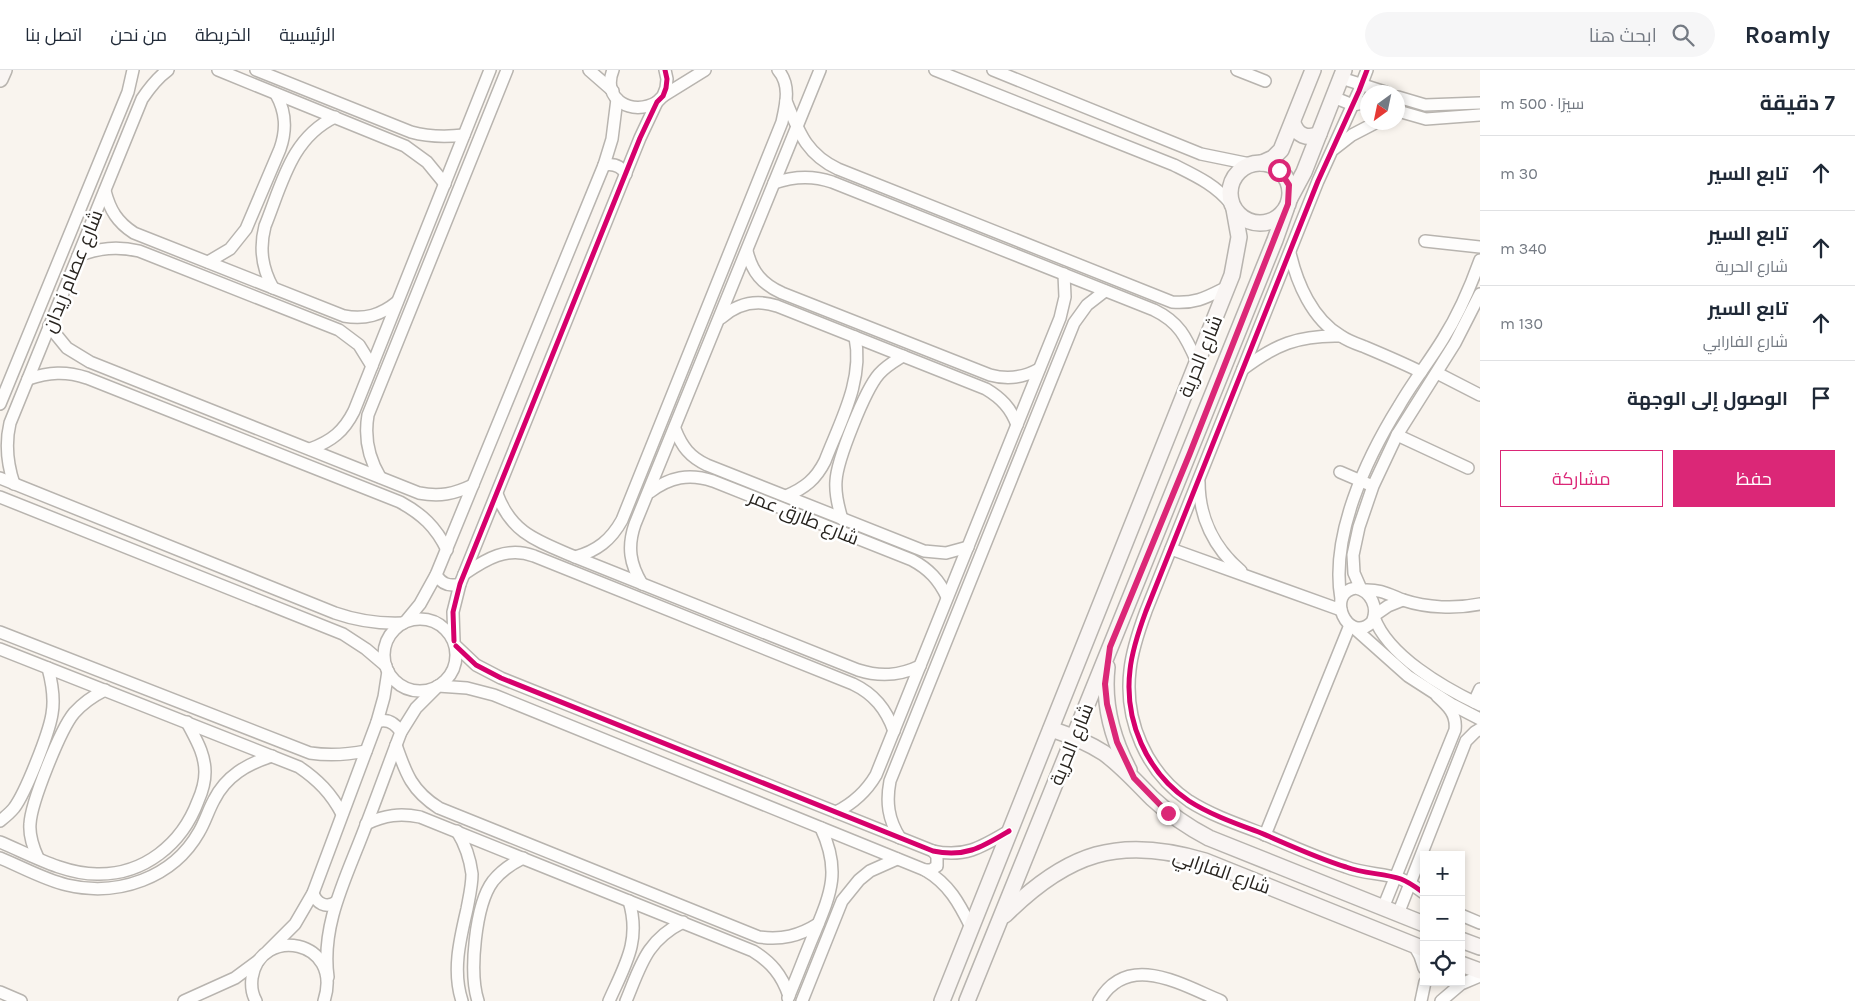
<!DOCTYPE html>
<html lang="ar">
<head>
<meta charset="utf-8">
<style>
  body { margin:0; font-family:Karla,Cairo,sans-serif; background:#f6f6f7; color:#1f2937; direction:rtl }
  .controls { position:absolute; right:15px; bottom:15px; display:grid; overflow:hidden; border-radius:0px; box-shadow:0 2px 8px #0003 }
  .controls button { width:45px; height:45px; display:grid; place-items:center; padding:0; border:0; border-bottom:1px solid #e0e1e3; background:#fff; color:#1f2937; font:25px sans-serif }
  .compass { position:absolute; left:1360px; top:15px; width:45px; height:45px; border-radius:50%; background:#fff; box-shadow:0 2px 8px #0003; rotate:213deg }
  .stop { position:absolute; width:15px; height:15px; margin:-11px; border:4px solid #db2777; border-radius:50%; background:#fff }
  .stop.end { background:#db2777; border-color:#fff; box-shadow:0 1px 5px #0008 }
  .list { margin:0; padding:0; list-style:none }
  h2 { display:flex; justify-content:space-between; align-items:center; height:65px; margin:0; padding:0 20px; font-size:21px }
  h2 small { font-size:16px; font-weight:400; color:#747a83 }
  .list li { display:grid; grid-template-columns:32px 1fr auto; gap:15px; align-items:center; box-sizing:border-box; height:75px; padding:0 20px; border-top:1px solid #e0e1e3 }
  .list b { display:block; font-size:19px; white-space:nowrap }
  .list p { margin:0; font-size:16px; white-space:nowrap; color:#747a83 }
  .list em { font-size:16px; font-style:normal; color:#747a83 }
  .actions { display:flex; gap:10px; padding:15px 20px }
  .actions a { flex:1; padding:11px 0; border:1px solid #db2777; border-radius:0px; text-align:center; font-size:18px; color:#db2777 }
  .actions .main { background:#db2777; color:#fff }
  .icon { flex:none; width:28px; height:28px; fill:none; stroke:currentColor; stroke-width:2; stroke-linecap:round; stroke-linejoin:round }
  .map { position:relative; flex:none; width:1480px; height:931px; overflow:hidden; direction:ltr }
  header { display:flex; align-items:center; gap:30px; box-sizing:border-box; height:70px; padding:0 25px; background:#fff; border-bottom:1px solid #e0e1e3 }
  header strong { font-size:24px }
  nav { display:flex; gap:28px; margin-inline-start:auto; font-size:18px }
  .search { width:350px; height:45px; background:#f6f6f7; display:flex; align-items:center; gap:12px; box-sizing:border-box; padding:0 18px; border-radius:28px; color:#747a83; font-size:19px }
  main { display:flex }
  aside { flex:1; background:#fff }
  .map>svg:first-child { display:block }
  .lines { fill:none; stroke-linecap:round; stroke-linejoin:round }
  .street-casing { stroke:#b8b4af; stroke-width:14 }
  .secondary-casing { stroke:#b8b4af; stroke-width:18 }
  .street { stroke:#fefdfc; stroke-width:11 }
  .secondary { stroke:#f9f5f3; stroke-width:15 }
  .cycleway-casing { stroke:#fff; stroke-width:8 }
  .cycleway { stroke:#d6006c; stroke-width:5 }
  .route { stroke:#db2777; stroke-width:6 }
  .labels { text-anchor:middle; stroke-width:5; stroke-linejoin:round; paint-order:stroke }
  .street-label { font-size:19px; fill:#28241f; stroke:#fff }
</style>
</head>
<body>
<header>
<strong>Roamly</strong>
<div class="search"><svg class="icon" aria-label="search" viewBox="0 0 24 24"><circle cx="10" cy="10" r="6"/><path d="M15 15l6 6"/></svg>ابحث هنا</div>
<nav><a>الرئيسية</a><a>الخريطة</a><a>من نحن</a><a>اتصل بنا</a></nav>
</header>
<main>
<aside>
<h2>7 دقيقة<small>سيرًا · 500 m</small></h2>
<ul class="list">
<li><svg class="icon" aria-label="ahead" viewBox="0 0 24 24"><path d="M12 20V5M6 11l6-6 6 6"/></svg><div><b>تابع السير</b></div><em>30 m</em></li>
<li><svg class="icon" aria-label="ahead" viewBox="0 0 24 24"><path d="M12 20V5M6 11l6-6 6 6"/></svg><div><b>تابع السير</b><p>شارع الحرية</p></div><em>340 m</em></li>
<li><svg class="icon" aria-label="ahead" viewBox="0 0 24 24"><path d="M12 20V5M6 11l6-6 6 6"/></svg><div><b>تابع السير</b><p>شارع الفارابي</p></div><em>130 m</em></li>
<li><svg class="icon" aria-label="arrive" viewBox="0 0 24 24"><path d="M6 21V4h12l-3 4 3 4H6"/></svg><div><b>الوصول إلى الوجهة</b></div></li>
</ul>
<div class="actions"><a class="main">حفظ</a><a>مشاركة</a></div>
</aside>
<div class="map">
<svg width="1480" height="931" viewBox="0 0 1480 931">
  <rect width="100%" height="100%" fill="#f9f4ee"/>
  <g class="lines">
    <g class="street-casing">
      <g id="street">
        <path d="M218,0L405,76L427,92L445,114"/>
        <path d="M256,0L411,62C429,67 446,67 464,65"/>
        <path d="M589,0L613,21"/>
        <path d="M613,0C601,29 632,47 657,32"/>
        <path d="M935,0L1174,95C1196,106 1216,115 1231,134"/>
        <path d="M993,0L1201,84L1250,94"/>
        <path d="M1237,0L1265,11"/>
        <path d="M1367,0L1359,21L1318,111L1146,541C1139,560 1132,580 1130,600C1124,650 1146,702 1189,731C1211,745 1237,754 1261,763C1289,775 1317,788 1346,797C1364,804 1383,803 1401,809C1409,812 1417,818 1424,823"/>
        <path d="M1341,8L1385,22"/>
        <path d="M663,26L705,0"/>
        <path d="M1333,27L1353,35L1368,32"/>
        <path d="M1398,27L1425,35L1480,33"/>
        <path d="M786,31C799,62 806,84 838,99L1172,232C1196,234 1207,227 1227,217"/>
        <path d="M1398,41L1426,49L1480,45"/>
        <path d="M1334,79L1352,65L1377,52"/>
        <path d="M604,95C614,93 621,96 626,104"/>
        <path d="M774,113C794,106 812,105 832,112L1154,240C1179,252 1186,267 1197,292"/>
        <path d="M105,121C110,140 117,152 134,163L344,246C365,250 381,245 397,232"/>
        <path d="M1425,171L1480,177"/>
        <path d="M747,181C752,202 762,214 782,223L990,305C1008,310 1023,308 1039,299"/>
        <path d="M1290,183C1297,213 1312,249 1341,266C1348,271 1357,274 1365,277C1384,285 1403,293 1421,302"/>
        <path d="M78,186C99,178 117,176 139,181L339,260L359,275L372,296"/>
        <path d="M208,192L230,179L246,159L280,79C287,59 286,42 276,24"/>
        <path d="M273,218C262,198 259,179 265,156C282,114 291,68 335,47"/>
        <path d="M721,248C737,234 756,229 777,236L986,319C1001,328 1011,338 1017,355"/>
        <path d="M49,256L67,278L90,292L419,423C440,427 454,424 473,415"/>
        <path d="M1243,299C1275,275 1298,265 1340,266"/>
        <path d="M1437,303L1480,325"/>
        <path d="M28,309C49,302 66,301 87,308L400,432C422,444 436,457 447,480"/>
        <path d="M0,334L128,22L133,0"/>
        <path d="M675,359C682,377 690,387 707,395L924,481L946,483L968,477"/>
        <path d="M1397,365L1468,398"/>
        <path d="M310,379C332,371 344,361 354,341L490,0"/>
        <path d="M1340,402L1368,414"/>
        <path d="M380,407C368,387 364,368 368,345L507,0"/>
        <path d="M0,408L335,543C358,551 379,554 403,553"/>
        <path d="M1199,412C1199,447 1214,478 1241,501"/>
        <path d="M14,414C7,393 5,374 10,353L142,29C150,17 157,8 168,0"/>
        <path d="M650,422C670,407 689,403 713,411L912,490C929,499 939,510 947,527"/>
        <path d="M497,424C512,464 538,471 575,487L858,600C880,607 899,606 920,596"/>
        <path d="M786,426C805,418 816,409 825,391C840,352 864,310 855,267"/>
        <path d="M0,427L343,564L366,579L386,596"/>
        <path d="M842,449C838,436 835,424 836,411C837,390 865,320 879,304C886,296 895,291 903,286"/>
        <path d="M1171,479L1341,540"/>
        <path d="M575,487C597,481 611,470 622,450L782,52C786,34 791,15 778,0"/>
        <path d="M464,504C486,489 507,476 534,486L853,614C874,624 886,639 894,661"/>
        <path d="M436,505C442,514 449,517 460,514"/>
        <path d="M642,514C630,494 627,477 635,454L820,0"/>
        <path d="M1356,518C1371,521 1379,538 1372,552C1348,576 1324,522 1356,518Z"/>
        <path d="M1361,519L1354,503L1353,485L1359,457L1373,416L1397,365L1455,273L1480,224"/>
        <path d="M1363,520C1380,519 1388,524 1403,530C1427,538 1456,539 1480,534"/>
        <path d="M1341,529C1330,466 1366,389 1399,336C1412,313 1429,292 1443,269C1458,245 1470,218 1480,190"/>
        <path d="M1375,545L1388,536L1403,530"/>
        <path d="M1374,547C1388,586 1444,618 1480,635"/>
        <circle cx="420" cy="585" r="36"/>
        <path d="M406,551L420,534L436,505L604,95L612,69L617,29"/>
        <path d="M1353,557L1408,606L1453,635L1480,649"/>
        <path d="M0,562L310,683C330,686 346,685 366,681"/>
        <path d="M454,571L453,542L460,514L640,68L657,32L663,26L666,18L667,9L665,0"/>
        <path d="M456,576L476,595L501,608L933,781C965,788 982,777 1009,761"/>
        <path d="M0,579L299,697C318,710 331,723 342,744"/>
        <path d="M438,616L467,618L494,625L925,800C949,814 959,833 971,857"/>
        <path d="M1474,632L1480,619"/>
        <path d="M377,652C387,648 395,653 401,662"/>
        <path d="M396,675C406,704 412,721 439,738L759,867C782,870 799,866 818,854"/>
        <path d="M836,742C854,733 866,722 876,705L1060,248L1065,227L1064,204"/>
        <path d="M0,751C5,747 10,743 14,738C26,722 49,663 52,644C55,628 52,613 48,598"/>
        <path d="M366,754C385,745 400,743 420,747L753,881C771,892 782,905 789,926"/>
        <path d="M457,761C465,774 470,788 472,804C472,816 469,828 467,839C460,869 452,901 462,931"/>
        <path d="M1265,765L1350,555"/>
        <path d="M900,768C888,749 886,732 890,711L1074,253L1087,235L1105,221"/>
        <path d="M0,772C31,785 64,804 97,804C144,805 182,774 198,731C202,722 205,712 205,702C205,683 195,668 187,652"/>
        <path d="M0,788C22,797 45,810 67,815C118,827 173,808 199,762C205,752 208,741 214,730C226,706 247,694 272,686"/>
        <path d="M38,788C33,777 29,766 30,754C31,733 60,660 74,643C83,633 93,626 105,620"/>
        <path d="M925,800H931L937,796V786L933,781"/>
        <path d="M313,823C316,833 326,839 336,832"/>
        <path d="M1383,838L1455,660C1457,644 1448,636 1437,626"/>
        <path d="M1398,844L1466,671L1475,662L1480,659"/>
        <path d="M1461,845L1480,853"/>
        <path d="M1414,875L1420,886L1424,898"/>
        <path d="M268,881L295,854L313,823L377,652L384,627L388,601"/>
        <path d="M328,907C321,856 345,810 363,763C376,730 388,696 401,662L416,638L436,618"/>
        <path d="M0,922L21,931"/>
        <path d="M788,928C797,907 805,885 814,864C831,823 841,801 821,758"/>
        <path d="M184,931L235,908L258,891"/>
        <path d="M256,931C252,924 251,916 252,908C260,855 344,869 324,931"/>
        <path d="M478,931C469,903 475,835 493,811C501,801 511,794 523,788"/>
        <path d="M609,931C625,895 641,871 629,831"/>
        <path d="M626,931C641,895 646,871 683,852"/>
        <path d="M802,931L842,831L859,810L870,801L897,789"/>
        <path d="M1099,931C1128,881 1182,915 1221,931"/>
        <path d="M1421,931L1425,912"/>
        <path d="M1441,931L1461,914L1480,906"/>
      </g>
    </g>
    <g class="secondary-casing">
      <g id="secondary">
        <path d="M0,9L4,0"/>
        <path d="M1293,53C1297,65 1307,70 1319,64"/>
        <circle cx="1260" cy="123" r="30"/>
        <path d="M1262,93L1273,88L1281,80L1313,0"/>
        <path d="M1290,128L1304,102L1344,0"/>
        <path d="M1107,597C1103,633 1112,668 1129,700"/>
        <path d="M1051,659C1069,665 1087,672 1104,683C1122,696 1136,712 1152,728C1169,744 1188,757 1209,768L1424,854"/>
        <path d="M1005,845C1067,783 1119,765 1205,791L1424,879"/>
        <path d="M1461,870L1480,877"/>
        <path d="M1461,894L1480,901"/>
        <path d="M942,931L1232,205L1239,167L1234,139"/>
        <path d="M967,931L1275,170L1286,139"/>
      </g>
    </g>
    <use href="#street" class="street"/>
    <use href="#secondary" class="secondary"/>
    <g class="cycleway-casing">
      <g id="cycleway">
        <path d="M1367,0L1359,21L1318,111L1146,541C1139,560 1132,580 1130,600C1124,650 1146,702 1189,731C1211,745 1237,754 1261,763C1289,775 1317,788 1346,797C1364,804 1383,803 1401,809C1409,812 1417,818 1424,823"/>
        <path d="M454,571L453,542L460,514L640,68L657,32L663,26L666,18L667,9L665,0"/>
        <path d="M456,576L476,595L501,608L933,781C965,788 982,777 1009,761"/>
      </g>
    </g>
    <use href="#cycleway" class="cycleway"/>
  </g>
  <g class="lines">
    <path class="route" d="M1168,743L1134,708L1117,672L1107,634L1105,614L1110,577L1190,383L1288,134L1289,115L1279,100"/>
  </g>
  <g class="labels">
    <g class="street-label">
      <text transform="translate(72 201) rotate(-68)" y="7">شارع عصام زيدان</text>
      <text transform="translate(1200 286) rotate(-68)" y="7">شارع الحرية</text>
      <text transform="translate(804 447) rotate(22)" y="7">شارع طارق عمر</text>
      <text transform="translate(1071 674) rotate(-68)" y="7">شارع الحرية</text>
      <text transform="translate(1222 801) rotate(19)" y="7">شارع الفارابي</text>
    </g>
  </g>
</svg>
<div class="controls">
<button>+</button>
<button>−</button>
<button><svg class="icon" aria-label="locate" viewBox="0 0 24 24"><circle cx="12" cy="12" r="6"/><path d="M12 2v4M12 18v4M2 12h4M18 12h4"/></svg></button>
</div>
<svg class="compass" viewBox="-18 -18 36 36"><path d="M0-13l5 13h-10z" fill="#e53935"/><path d="M0 13l5-13h-10z" fill="#747a83"/></svg>
<div class="stop" style="left:1279px;top:100px"></div>
<div class="stop end" style="left:1168px;top:743px"></div>
</div>
</main>
</body>
</html>
